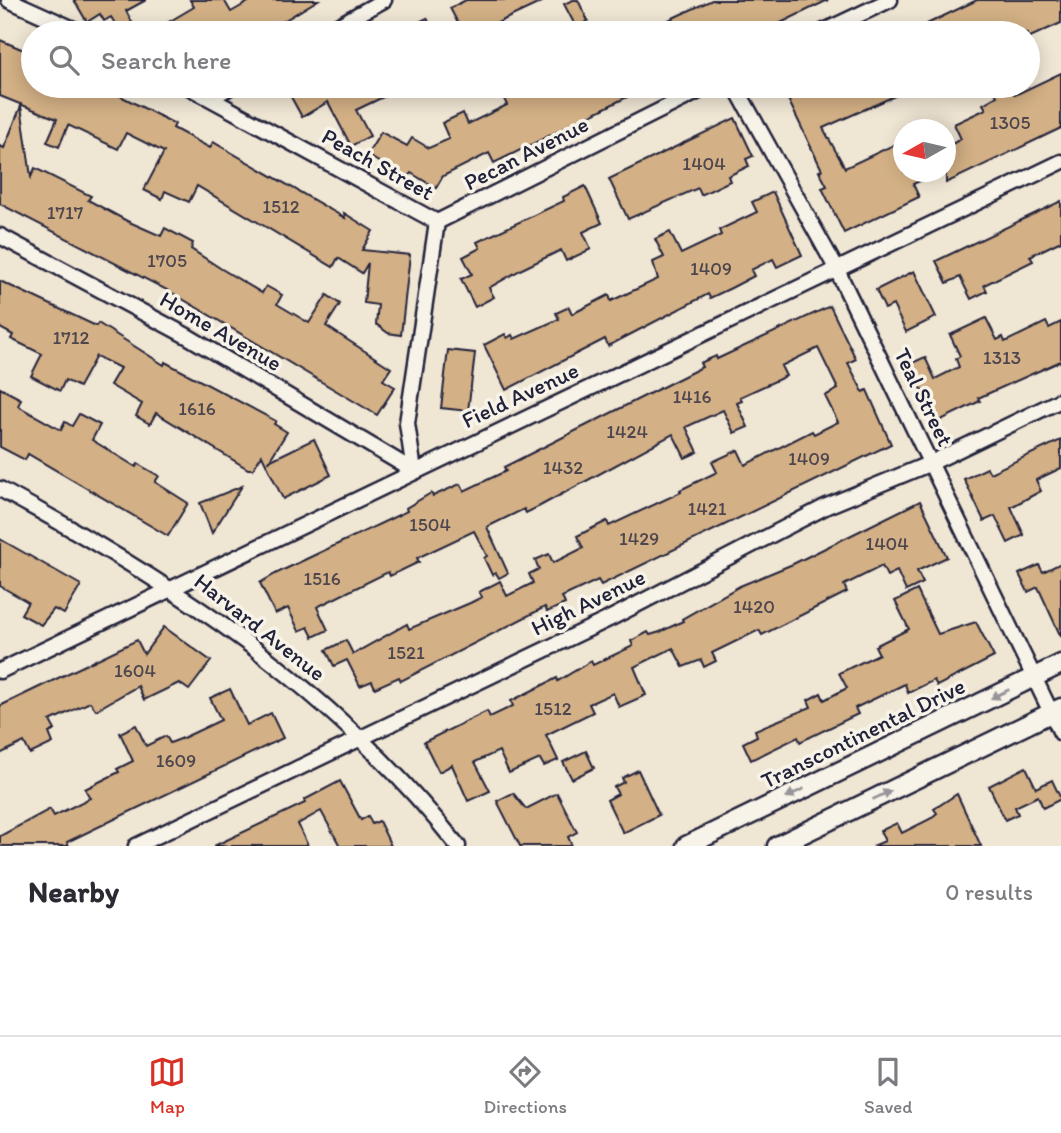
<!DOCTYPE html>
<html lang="en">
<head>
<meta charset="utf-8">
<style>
  body { margin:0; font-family:Itim,sans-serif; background:#f7f7f7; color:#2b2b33 }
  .compass { position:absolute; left:893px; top:119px; width:63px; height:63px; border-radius:50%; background:#fff; box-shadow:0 4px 18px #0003; rotate:262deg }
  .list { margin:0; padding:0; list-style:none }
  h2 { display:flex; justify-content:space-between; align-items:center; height:91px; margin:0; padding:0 28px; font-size:30px }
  h2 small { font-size:23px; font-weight:400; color:#7c7c81 }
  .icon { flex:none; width:38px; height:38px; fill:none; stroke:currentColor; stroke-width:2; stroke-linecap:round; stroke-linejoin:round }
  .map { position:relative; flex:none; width:1061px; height:846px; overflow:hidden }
  .search { position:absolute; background:#fff; box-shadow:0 4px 18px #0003; left:21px; right:21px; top:21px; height:77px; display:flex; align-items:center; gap:18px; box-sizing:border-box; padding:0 24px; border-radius:38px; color:#7c7c81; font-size:26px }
  .sheet { height:189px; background:#fff }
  nav { display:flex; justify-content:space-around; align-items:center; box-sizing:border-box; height:98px; border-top:2px solid #e1e1e2; background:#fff; font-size:19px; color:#7c7c81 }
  nav a { display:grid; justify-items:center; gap:4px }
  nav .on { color:#d93025 }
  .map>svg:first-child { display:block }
  .building { fill:#d3b085; stroke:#22223b; stroke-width:2 }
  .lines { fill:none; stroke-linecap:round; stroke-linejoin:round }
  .minor-casing { stroke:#22223b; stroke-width:19 }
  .tertiary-casing { stroke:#22223b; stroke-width:23 }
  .minor { stroke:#f7f3e8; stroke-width:14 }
  .tertiary { stroke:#f7f3e8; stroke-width:18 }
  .oneway { fill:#97959a }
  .labels { text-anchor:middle; stroke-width:7; stroke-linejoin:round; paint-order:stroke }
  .number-label { font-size:19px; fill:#4e464e }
  .street-label { font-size:23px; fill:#22223b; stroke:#f7f3e8 }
</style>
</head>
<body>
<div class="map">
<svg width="1061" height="846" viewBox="0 0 1061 846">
  <rect width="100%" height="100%" fill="#f0e6d4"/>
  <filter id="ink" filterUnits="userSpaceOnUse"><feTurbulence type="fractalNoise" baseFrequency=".0143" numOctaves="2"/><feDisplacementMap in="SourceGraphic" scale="14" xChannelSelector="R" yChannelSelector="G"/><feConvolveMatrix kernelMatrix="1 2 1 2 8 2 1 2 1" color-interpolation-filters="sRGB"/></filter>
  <g filter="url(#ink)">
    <g class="building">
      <path d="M74,0H146L126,11L134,26L121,33L111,17L104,21L100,14L87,22Z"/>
      <path d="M190,0H224L231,12L252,0H318L267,31L264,26L253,33H150L194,7Z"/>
      <path d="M466,0H546L495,24L497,28L487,33H463L450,8Z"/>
      <path d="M573,0H578L588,21L576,27L564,4Z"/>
      <path d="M712,0H828L760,33H640Z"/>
      <path d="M977,0H1061V23L1028,38V33H908Z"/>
      <path d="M427,18L434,33H396Z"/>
      <path d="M0,40L33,54V86H101L175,124L173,128L210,148L213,142L345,218L344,213L373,231L362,250L410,255L401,335L388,333L376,324L378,305L364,303L368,263L362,273L338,258L333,267L197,186L189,202L165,191L162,199L144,190L164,152L126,133L118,149L68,125L59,147L47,142L57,119L0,96Z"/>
      <path d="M1061,73V128L946,183V147L961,139L954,124L986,109L983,104L997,96L992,86H1010L1015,95Z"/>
      <path d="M285,86H406L356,110L370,136L351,146L328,102L302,117Z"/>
      <path d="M512,86H649L494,163L489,153L443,176L436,188L411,173L407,179L367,155L381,132L407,146L412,138L429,148L449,139L442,123L463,113L468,124L507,105L500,91Z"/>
      <path d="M799,86H917L823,128L845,168L904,140V172H940L913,184L919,197L844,233L822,188L827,186L819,171L822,170L785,93Z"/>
      <path d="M21,106L31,177L35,168L91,196L88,200L127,221L161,236L165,228L193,243L191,249L220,268L262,293L266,286L282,295L277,304L309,323L327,295L340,304L326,326L391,368L383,380L395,387L377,415L169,291L0,204V146L4,148Z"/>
      <path d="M735,118L753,156L746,159L749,166L728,176L730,181L701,195L698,188L628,219L609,179Z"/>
      <path d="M585,186L602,223L583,232L591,249L566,261L561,250L522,269L489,288L494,297L475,307L461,279L472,274L463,257L480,248L477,242L564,201L563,197Z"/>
      <path d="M773,192L802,255L777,267L773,259L751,270L754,276L731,288L710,298L708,294L608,346L605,339L506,390L484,345L505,334L507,338L512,335L514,339L559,319L556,313L569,307L572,314L609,295L611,301L658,279L653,262L664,257L655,239L670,232L681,254L721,235L719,230L757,212L752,202Z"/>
      <path d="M1061,201V241L1030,256L1033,261L984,285L987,291L971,299L960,277L947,283L936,261Z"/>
      <path d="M914,271L936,317L906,332L893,305L885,309L876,290Z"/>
      <path d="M0,281L96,326L98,323L164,365L165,362L276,421L274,424L287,432L269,461L314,439L331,475L283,499L262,455L253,469H248L156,413L150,424L136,416L142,404L110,385L120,368L96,356L79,387L65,380L60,391L31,376L42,354L11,339L13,335L0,328Z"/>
      <path d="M830,306L856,359L848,363L863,392L867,390L891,444L601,585L598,580L562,597L565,604L547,612L545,607L401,681L399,677L375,688L372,681L360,686L347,660L334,666L326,650L346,640L353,654L407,624L409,629L470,603L482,597L479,592L500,581L507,596L533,583L529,574L539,569L535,560L549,554L553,563L583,548L577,536L607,521L609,526L681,492L680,490L717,472L712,462L738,450L745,465L812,431L814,434L838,422L825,396L838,389L818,348L781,366L786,376L740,397L742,401L737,403L748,427L734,433L723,410L686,427L698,452L685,458L673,434L540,506L526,513L524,509L487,527L508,573L499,578L496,573L492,575L484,558L487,556L474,531L417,558L419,562L390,576L388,572L317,607L328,630L313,637L308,627L299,631L288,608L275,614L260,583L277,573L407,511L406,508L431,493L433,496L460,484L464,491L506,471L504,467L702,367L700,363L716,356L717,359Z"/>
      <path d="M986,318L997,340L1003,337L1005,342L1046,322L1049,328L1061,322V361L978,398L980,401L937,422L910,364L925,357L935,379L959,367L956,359L960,356L950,335Z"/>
      <path d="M448,350L475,353L468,411L441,408Z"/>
      <path d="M0,388L21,399L18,406L61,430L65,422L72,426L79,414L100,425L92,440L136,467L138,464L159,476L155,482L188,503L168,536L28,454L25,460L0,447Z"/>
      <path d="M1061,440V468L1036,480L1041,491L1011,507L1024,535L1008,543L995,516L984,521L964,479L987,468L990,473Z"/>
      <path d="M242,486L212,533L200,503Z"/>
      <path d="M920,501L947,557L917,571L923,583L906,591L897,571L887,576L882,566L844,585L847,592L762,635L759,630L712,653L716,661L704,667L701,660L683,667L673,648L634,667L646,695L619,707L613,693L589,704L593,712L546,735L558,760L544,766L540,759L509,773L499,751L475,762L490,791L468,801L452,765L439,772L424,742L487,711L490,717L513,706L511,701L557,678L558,681L591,661L593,665L633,646L631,641L648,632L650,635L660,632L683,621L682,619L740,586L793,564Z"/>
      <path d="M0,539L81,585L64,614L54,609L41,625L21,614L28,602L0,586Z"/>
      <path d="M1061,563V637L1038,587L1028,592L1019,574L1039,565L1043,572Z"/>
      <path d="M917,590L938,634L976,622L994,657L937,686L934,680L908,693L905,684L855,708L858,714L800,742L798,737L751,760L743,743L757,736L755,730L811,707L808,700L821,693L824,700L847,688L839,673L879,654L875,646L909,629L895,601Z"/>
      <path d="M164,627L211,661L189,690L179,683L144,700L138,686L96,710L90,702L50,721L55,730L49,733L53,743L30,754L24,742L0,754V706L137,640L144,654Z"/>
      <path d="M230,689L247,725L271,713L283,738L67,842L69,846H0V836L50,809L54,816L90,798L85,789L119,772L117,769L133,761L120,733L136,725L146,746L166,736L170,743L183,738L221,720L210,698Z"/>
      <path d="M586,751L594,768L572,779L563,762Z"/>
      <path d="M1026,767L1036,788L1052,780L1061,799L1043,808L1038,796L1015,807L1018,814L1005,820L989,786Z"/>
      <path d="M638,770L659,815L623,833L607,800L618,794L614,787L624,782L622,778Z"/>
      <path d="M340,781L361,820L368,816L372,824L379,821L391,846H340L321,811L298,824L308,846H214L305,803L304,800Z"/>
      <path d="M513,793L526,809L557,793L577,832L568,837L572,846H520L497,801Z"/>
      <path d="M957,794L981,846H873L885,841L880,831L897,823L902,833L930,819L937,813L934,809Z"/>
    </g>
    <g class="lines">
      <g class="minor-casing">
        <g id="minor">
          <path d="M9,0L82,33"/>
          <path d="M325,33L384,0"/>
          <path d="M820,33L890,0"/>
          <path d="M187,86L437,222"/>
          <path d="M735,86L836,268L1061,733"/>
          <path d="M211,98L232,86"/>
          <path d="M437,222L709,86"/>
          <path d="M0,236L187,336L414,471"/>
          <path d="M414,471L407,423L437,222"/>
          <path d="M0,489C177,585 331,686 458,846"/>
          <path d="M0,671L1061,162"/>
          <path d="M136,846L609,619L827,506L931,463L1061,400"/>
        </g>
      </g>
      <g class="tertiary-casing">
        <g id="tertiary">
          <path d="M686,846L1061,664"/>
          <path d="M777,846L1061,708"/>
        </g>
      </g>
      <use href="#minor" class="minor"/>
      <use href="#tertiary" class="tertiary"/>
    </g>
    <defs><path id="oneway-solid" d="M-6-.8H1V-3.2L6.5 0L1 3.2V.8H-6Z" transform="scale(1.75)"/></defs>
    <g class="oneway">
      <use href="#oneway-solid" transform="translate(1000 694) rotate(154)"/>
      <use href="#oneway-solid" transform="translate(795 793) rotate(154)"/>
      <use href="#oneway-solid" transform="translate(882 795) rotate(-26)"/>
    </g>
  </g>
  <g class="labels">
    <g class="number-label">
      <text x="1010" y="129">1305</text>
      <text x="704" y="170">1404</text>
      <text x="281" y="213">1512</text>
      <text x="65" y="219">1717</text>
      <text x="167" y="267">1705</text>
      <text x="711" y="275">1409</text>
      <text x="71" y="344">1712</text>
      <text x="1002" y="364">1313</text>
      <text x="692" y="403">1416</text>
      <text x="197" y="415">1616</text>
      <text x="627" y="438">1424</text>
      <text x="809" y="465">1409</text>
      <text x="563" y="474">1432</text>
      <text x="707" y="515">1421</text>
      <text x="430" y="531">1504</text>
      <text x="639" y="545">1429</text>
      <text x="887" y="550">1404</text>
      <text x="322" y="585">1516</text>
      <text x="754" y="613">1420</text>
      <text x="406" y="659">1521</text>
      <text x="135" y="677">1604</text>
      <text x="553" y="715">1512</text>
      <text x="176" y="767">1609</text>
    </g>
    <g class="street-label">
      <text transform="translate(526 153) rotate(-27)" y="8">Pecan Avenue</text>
      <text transform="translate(378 164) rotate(29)" y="8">Peach Street</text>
      <text transform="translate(221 331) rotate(30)" y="8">Home Avenue</text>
      <text transform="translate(520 395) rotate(-25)" y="8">Field Avenue</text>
      <text transform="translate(924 397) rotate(64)" y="8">Teal Street</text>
      <text transform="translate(588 602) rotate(-26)" y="8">High Avenue</text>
      <text transform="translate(260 627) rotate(38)" y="8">Harvard Avenue</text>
      <text transform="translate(863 733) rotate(-26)" y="8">Transcontinental Drive</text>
    </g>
  </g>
</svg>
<svg class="compass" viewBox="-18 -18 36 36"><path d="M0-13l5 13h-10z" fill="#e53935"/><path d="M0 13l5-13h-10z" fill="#7c7c81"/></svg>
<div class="search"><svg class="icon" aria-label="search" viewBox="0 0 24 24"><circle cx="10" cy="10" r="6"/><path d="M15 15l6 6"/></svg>Search here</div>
</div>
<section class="sheet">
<h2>Nearby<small>0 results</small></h2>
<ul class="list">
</ul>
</section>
<nav>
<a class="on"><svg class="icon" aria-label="map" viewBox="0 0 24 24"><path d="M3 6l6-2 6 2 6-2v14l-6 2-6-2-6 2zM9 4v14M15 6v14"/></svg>Map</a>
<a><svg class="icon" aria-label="directions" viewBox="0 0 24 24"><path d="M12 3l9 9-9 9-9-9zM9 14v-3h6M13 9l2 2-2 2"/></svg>Directions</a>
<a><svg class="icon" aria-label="saved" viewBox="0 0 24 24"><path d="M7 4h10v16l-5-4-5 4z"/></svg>Saved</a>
</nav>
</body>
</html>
